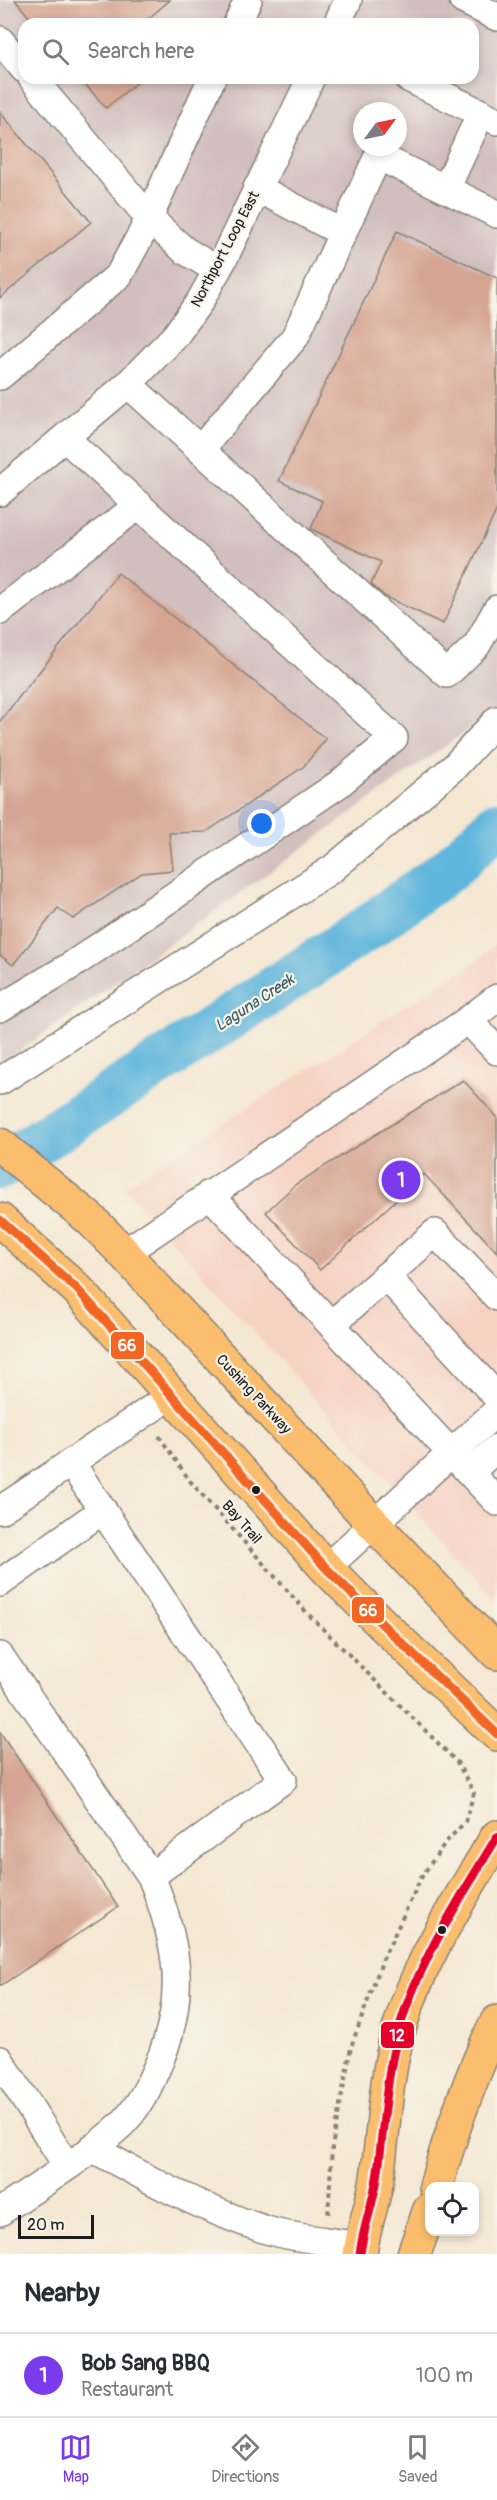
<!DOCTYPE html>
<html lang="en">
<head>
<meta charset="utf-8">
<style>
  body { margin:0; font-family:Pangolin,sans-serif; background:#f2f2f3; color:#2b2b33 }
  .controls { position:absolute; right:18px; bottom:18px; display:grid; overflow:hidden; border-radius:12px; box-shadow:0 3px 9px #0003 }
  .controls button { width:54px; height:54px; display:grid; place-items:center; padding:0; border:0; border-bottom:2px solid #e1e1e2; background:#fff; color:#2b2b33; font:30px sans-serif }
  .compass { position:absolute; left:353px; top:102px; width:54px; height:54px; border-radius:50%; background:#fff; box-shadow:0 3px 9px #0003; rotate:57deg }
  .scale { position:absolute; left:18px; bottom:15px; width:76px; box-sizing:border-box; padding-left:6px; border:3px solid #1c1c1c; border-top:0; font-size:16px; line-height:21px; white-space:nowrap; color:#1c1c1c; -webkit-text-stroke:4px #f7f3e8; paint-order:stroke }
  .you { position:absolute; left:262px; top:824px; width:21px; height:21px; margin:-15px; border:4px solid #fff; border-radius:50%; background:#1a73e8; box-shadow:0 0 0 9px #1a73e833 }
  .badge { display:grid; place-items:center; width:39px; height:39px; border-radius:50%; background:#7c3aed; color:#fff; font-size:20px; font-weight:700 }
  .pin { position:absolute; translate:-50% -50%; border:3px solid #fff; box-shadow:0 2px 6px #0006 }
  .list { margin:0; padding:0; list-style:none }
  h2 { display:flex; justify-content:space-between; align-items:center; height:78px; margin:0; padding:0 24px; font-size:26px }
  h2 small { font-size:20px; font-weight:400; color:#7c7c81 }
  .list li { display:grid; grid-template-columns:39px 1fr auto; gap:18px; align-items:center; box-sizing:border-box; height:84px; padding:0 24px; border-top:2px solid #e1e1e2 }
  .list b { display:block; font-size:22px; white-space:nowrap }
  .list p { margin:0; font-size:20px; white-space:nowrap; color:#7c7c81 }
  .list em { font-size:20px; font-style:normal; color:#7c7c81 }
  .icon { flex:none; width:33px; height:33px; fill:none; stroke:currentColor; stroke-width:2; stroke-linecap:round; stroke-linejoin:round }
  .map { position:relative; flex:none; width:497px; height:2254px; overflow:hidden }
  .search { position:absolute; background:#fff; box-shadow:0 3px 9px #0003; left:18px; right:18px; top:18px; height:66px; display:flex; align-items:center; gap:15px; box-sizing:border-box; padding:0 21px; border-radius:18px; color:#7c7c81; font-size:22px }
  .sheet { height:162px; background:#fff }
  nav { display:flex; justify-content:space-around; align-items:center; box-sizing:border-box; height:84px; border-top:2px solid #e1e1e2; background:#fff; font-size:16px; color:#7c7c81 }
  nav a { display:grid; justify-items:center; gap:3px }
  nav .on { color:#7c3aed }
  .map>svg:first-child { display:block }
  .built { fill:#f6d2c3 }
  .industrial { fill:#d1bfbd; fill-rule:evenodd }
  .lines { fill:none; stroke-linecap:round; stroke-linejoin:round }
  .river { stroke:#5fb6dc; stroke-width:46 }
  .building { fill:#d5a492 }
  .minor-casing { stroke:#888278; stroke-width:30 }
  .major-casing { stroke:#888278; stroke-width:36 }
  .path { stroke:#888278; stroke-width:4; stroke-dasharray:4.5 4.5; stroke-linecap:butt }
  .minor { stroke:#fff; stroke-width:27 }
  .major { stroke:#fbbe6e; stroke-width:33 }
  .bus-1-casing { stroke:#f7f3e8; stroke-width:14 }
  .bus-2-casing { stroke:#f7f3e8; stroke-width:14 }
  .bus-1 { stroke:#f26522; stroke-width:9 }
  .bus-2 { stroke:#e4002b; stroke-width:9 }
  .bus-dot { fill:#1c1c1c; stroke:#f7f3e8; stroke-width:2 }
  .labels { text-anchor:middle; stroke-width:4.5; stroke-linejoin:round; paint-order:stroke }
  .street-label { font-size:15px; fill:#1c1c1c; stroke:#f7f3e8 }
  .water-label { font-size:16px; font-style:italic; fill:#375a69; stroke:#f7f3e8 }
  .line-badge { stroke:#f7f3e8; stroke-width:2 }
  .badge-label { font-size:16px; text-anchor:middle; font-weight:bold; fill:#fff }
</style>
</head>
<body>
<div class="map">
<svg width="497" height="2254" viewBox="0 0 497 2254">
  <rect width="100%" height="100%" fill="#f7f3e8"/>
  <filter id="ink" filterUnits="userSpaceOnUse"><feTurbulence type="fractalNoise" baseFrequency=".0167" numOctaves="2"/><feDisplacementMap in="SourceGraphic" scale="12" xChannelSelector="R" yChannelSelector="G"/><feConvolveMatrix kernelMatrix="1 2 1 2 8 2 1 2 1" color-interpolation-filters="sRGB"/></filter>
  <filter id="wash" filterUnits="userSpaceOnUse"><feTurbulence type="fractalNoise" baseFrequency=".008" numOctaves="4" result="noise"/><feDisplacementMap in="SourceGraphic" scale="24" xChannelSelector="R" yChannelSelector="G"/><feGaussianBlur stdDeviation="1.35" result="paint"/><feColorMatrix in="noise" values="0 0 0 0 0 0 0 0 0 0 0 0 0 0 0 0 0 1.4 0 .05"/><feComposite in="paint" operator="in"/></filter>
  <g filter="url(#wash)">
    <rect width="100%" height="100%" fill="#f5e8d3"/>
    <path class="built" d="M497,943V1602L124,1187L472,964Z"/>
    <path class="industrial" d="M0,0H497V709L0,1065ZM24,24H473V78H24ZM362,111H398V147H362Z"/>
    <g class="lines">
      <path class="river" d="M0,1167L366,929L448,870L497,824"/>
    </g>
    <g id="blocks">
      <g class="building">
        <path d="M15,0H170L142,24H35Z"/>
        <path d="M80,78H142L106,108Z"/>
        <path d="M0,112L91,222L0,298Z"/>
        <path d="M397,231L497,278V509L443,624L384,596L371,584L381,562L311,529L322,501L279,481Z"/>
        <path d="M118,573L326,739L303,767L206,832L169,833L173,870L142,873L73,919L58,908L13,965L0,955V721Z"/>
        <path d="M463,1080L497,1117V1252L424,1174L320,1270L266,1212L296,1184Z"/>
        <path d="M0,1732L118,1907L0,1986Z"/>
      </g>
    </g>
  </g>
  <g filter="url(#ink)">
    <use href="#blocks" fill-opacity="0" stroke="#888278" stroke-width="1.5"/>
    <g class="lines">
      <g class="minor-casing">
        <g id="minor">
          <path d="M463,0L497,17"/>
          <path d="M237,24L248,0"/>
          <path d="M337,24L348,0"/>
          <path d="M0,40L24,69"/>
          <path d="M32,78L149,218L184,250L217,270"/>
          <path d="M408,78L497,121"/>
          <path d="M257,188L343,233"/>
          <path d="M446,189L481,113"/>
          <path d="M0,376L119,275L142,233L212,78"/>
          <path d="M128,384L447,674L477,645L497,609"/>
          <path d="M200,450L295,337L378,156L497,214"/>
          <path d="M0,492L128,384L175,336L200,301L223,260L311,78"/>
          <path d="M0,611L139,505"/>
          <path d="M0,1008L72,965L339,784L394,738L65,438"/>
          <path d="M468,1020L497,1051"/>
          <path d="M0,1081L332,869L454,767L497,720"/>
          <path d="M209,1194L497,1502"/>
          <path d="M124,1253L468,1020L497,998"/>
          <path d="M386,1276L497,1397"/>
          <path d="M332,1324L435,1233L497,1297"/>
          <path d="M71,1463L283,1780L151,1876"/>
          <path d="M470,1472L497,1448"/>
          <path d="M0,1510L172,1395"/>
          <path d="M326,1568L497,1411"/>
          <path d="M0,1583L103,1510"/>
          <path d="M0,1656L151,1876C180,1948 188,2002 154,2074C147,2091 135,2111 122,2124C85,2158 41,2184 0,2212"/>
          <path d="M0,2060L67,2166"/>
          <path d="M92,2148C149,2180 208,2212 270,2231C297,2239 333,2241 361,2246"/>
        </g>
      </g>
      <g class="major-casing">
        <g id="major">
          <path d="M0,1145L90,1219L119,1248L375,1525L497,1653"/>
          <path d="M0,1220L77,1289L326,1568L383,1625L497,1734"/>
          <path d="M436,2186C452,2129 471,2075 497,2022"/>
          <path d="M360,2254C363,2228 373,2204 377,2178C384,2129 385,2081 398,2033C417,1963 460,1899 497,1837"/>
          <path d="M414,2254L430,2209"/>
        </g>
      </g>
      <path class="path" d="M159,1436L190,1481L309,1615L457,1762L474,1793L465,1822L445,1843L422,1876L383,1959L351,2047L332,2147L328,2217"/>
      <use href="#minor" class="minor"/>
      <use href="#major" class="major"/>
      <g class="bus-1-casing">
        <path id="bus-1" d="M0,1220L77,1289L326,1568L383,1625L497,1734"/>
      </g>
      <g class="bus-2-casing">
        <path id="bus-2" d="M360,2254C363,2228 373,2204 377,2178C384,2129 385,2081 398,2033C417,1963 460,1899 497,1837"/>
      </g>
      <use href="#bus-1" class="bus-1"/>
      <use href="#bus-2" class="bus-2"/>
    </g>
  </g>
  <g class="bus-dot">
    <circle cx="256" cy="1490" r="5"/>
    <circle cx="442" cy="1930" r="5"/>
  </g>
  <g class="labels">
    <g class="street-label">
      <text transform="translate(225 249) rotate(-62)" y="5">Northport Loop East</text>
      <text transform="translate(254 1394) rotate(47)" y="5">Cushing Parkway</text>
      <text transform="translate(242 1522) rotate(49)" y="5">Bay Trail</text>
    </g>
    <g class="water-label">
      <text transform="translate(254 1002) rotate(-33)" y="6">Laguna Creek</text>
    </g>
  </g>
  <g class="line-badge">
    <rect x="110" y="1331" width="35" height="29" rx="6" fill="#f26522"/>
    <rect x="351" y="1596" width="34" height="28" rx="6" fill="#f26522"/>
    <rect x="380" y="2021" width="35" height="28" rx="6" fill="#e4002b"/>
  </g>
  <g class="badge-label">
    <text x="127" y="1351">66</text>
    <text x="368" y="1616">66</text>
    <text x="397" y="2041">12</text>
  </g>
</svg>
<div class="controls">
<button><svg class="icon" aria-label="locate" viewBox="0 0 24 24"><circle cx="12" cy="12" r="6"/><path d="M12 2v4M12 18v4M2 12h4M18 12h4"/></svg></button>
</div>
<svg class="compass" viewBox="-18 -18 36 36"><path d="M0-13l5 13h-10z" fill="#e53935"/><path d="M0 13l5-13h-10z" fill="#7c7c81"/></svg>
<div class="scale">20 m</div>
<div class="you"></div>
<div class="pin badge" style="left:401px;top:1180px">1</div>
<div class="search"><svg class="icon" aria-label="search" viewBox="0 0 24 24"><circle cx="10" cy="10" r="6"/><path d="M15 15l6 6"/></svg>Search here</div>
</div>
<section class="sheet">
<h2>Nearby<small></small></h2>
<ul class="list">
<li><span class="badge">1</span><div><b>Bob Sang BBQ</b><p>Restaurant</p></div><em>100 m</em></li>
</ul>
</section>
<nav>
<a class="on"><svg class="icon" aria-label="map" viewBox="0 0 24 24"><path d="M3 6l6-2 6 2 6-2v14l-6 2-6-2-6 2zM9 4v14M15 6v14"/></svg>Map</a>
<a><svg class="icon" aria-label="directions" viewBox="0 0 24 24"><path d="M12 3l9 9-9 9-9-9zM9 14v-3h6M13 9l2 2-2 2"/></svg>Directions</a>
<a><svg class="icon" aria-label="saved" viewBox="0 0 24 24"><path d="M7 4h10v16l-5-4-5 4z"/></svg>Saved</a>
</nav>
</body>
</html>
